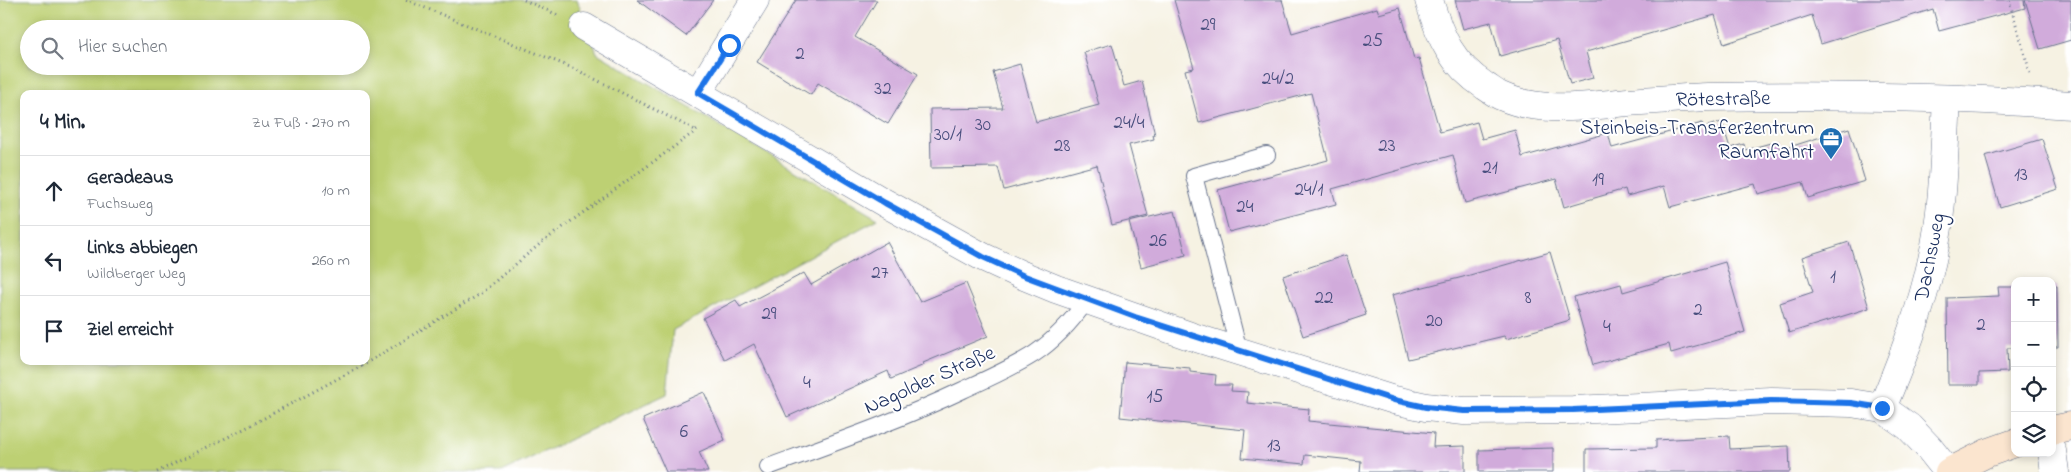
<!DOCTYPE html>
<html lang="de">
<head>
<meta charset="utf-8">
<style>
  body { margin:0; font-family:"Indie Flower",sans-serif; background:#f2f2f3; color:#1f2937 }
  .controls { position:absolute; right:15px; bottom:15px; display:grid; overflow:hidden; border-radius:10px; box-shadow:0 2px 8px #0003 }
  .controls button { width:45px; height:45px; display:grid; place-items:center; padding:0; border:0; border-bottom:1px solid #e0e1e3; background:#fff; color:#1f2937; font:25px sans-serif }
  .stop { position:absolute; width:15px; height:15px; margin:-11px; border:4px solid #1a73e8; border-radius:50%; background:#fff }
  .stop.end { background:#1a73e8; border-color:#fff; box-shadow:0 1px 5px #0008 }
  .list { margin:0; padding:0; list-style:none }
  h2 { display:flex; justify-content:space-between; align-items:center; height:65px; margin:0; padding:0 20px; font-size:21px }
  h2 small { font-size:16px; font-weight:400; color:#747a83 }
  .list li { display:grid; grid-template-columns:32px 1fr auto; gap:15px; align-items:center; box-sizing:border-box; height:70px; padding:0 20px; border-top:1px solid #e0e1e3 }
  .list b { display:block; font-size:19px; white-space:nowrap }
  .list p { margin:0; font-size:16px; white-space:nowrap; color:#747a83 }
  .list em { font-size:16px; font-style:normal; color:#747a83 }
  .icon { flex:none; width:28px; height:28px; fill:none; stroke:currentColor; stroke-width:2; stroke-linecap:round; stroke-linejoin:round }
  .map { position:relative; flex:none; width:2071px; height:472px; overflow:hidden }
  .search { position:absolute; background:#fff; box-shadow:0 2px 8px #0003; left:20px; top:20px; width:350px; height:55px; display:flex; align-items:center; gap:12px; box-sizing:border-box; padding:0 18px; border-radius:28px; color:#747a83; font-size:19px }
  .panel { position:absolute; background:#fff; box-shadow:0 2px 8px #0003; left:20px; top:90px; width:350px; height:275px; border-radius:10px }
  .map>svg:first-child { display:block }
  .green { fill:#bdd073; stroke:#6c8068; fill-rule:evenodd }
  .building { fill:#d1abdb }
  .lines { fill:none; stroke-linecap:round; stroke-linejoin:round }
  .lane-casing { stroke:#68738d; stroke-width:18 }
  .street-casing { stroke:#68738d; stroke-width:29 }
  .secondary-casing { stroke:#68738d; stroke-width:29 }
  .path { stroke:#68738d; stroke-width:3; stroke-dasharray:1 4; stroke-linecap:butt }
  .lane { stroke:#fff; stroke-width:16 }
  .street { stroke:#fff; stroke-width:28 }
  .secondary { stroke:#fbe5cf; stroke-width:28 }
  .route { stroke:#1a73e8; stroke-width:6 }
  .labels { text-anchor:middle; stroke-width:4; stroke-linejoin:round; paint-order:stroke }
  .number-label { font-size:19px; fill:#484e7d }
  .street-label { font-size:21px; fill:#1b2f5e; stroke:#fff }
  .poi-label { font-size:21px; fill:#1b2f5e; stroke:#fff; text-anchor:end }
</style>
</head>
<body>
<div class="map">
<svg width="2071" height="472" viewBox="0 0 2071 472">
  <rect width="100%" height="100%" fill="#fff"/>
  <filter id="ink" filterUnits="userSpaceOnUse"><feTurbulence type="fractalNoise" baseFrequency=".02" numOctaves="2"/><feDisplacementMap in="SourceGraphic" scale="10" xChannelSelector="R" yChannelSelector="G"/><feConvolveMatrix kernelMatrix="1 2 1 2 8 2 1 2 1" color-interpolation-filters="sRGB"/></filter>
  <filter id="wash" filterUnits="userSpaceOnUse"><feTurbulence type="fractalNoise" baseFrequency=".0096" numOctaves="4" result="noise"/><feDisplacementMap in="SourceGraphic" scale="20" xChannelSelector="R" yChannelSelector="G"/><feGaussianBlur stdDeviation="1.12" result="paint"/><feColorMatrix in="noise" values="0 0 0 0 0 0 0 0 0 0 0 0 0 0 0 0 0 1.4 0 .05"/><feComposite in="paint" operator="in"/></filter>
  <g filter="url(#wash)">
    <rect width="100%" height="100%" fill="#f6f2e3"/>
    <path class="green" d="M0,0H577L597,53L878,219L673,330L667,394L501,472H0ZM29,29H361V66H29ZM24,94H366V361H24Z"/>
    <g id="blocks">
      <g class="building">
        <path d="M637,0H713L686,36Z"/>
        <path d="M796,0H877L855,37L918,74L888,124L818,83L811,95L757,62Z"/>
        <path d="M1174,0H1282L1292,33L1377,8L1379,14L1400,8L1414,59L1419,58L1440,132L1477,122L1482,139L1515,130L1522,157L1608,133L1612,148L1702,123L1704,127L1722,122L1730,148L1744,144L1745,150L1778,141L1780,150L1849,128L1865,181L1808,198L1803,182L1758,194L1755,184L1670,207L1664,186L1627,196L1625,189L1564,207L1556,179L1465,203L1453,155L1332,189L1336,204L1229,232L1218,190L1328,160L1311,93L1199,123L1185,70L1194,68Z"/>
        <path d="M1455,0H2024L2025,8L1939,31L1933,9L1821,44L1812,15L1724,44L1715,15L1586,52L1593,78L1570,84L1557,40L1500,56L1491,22L1463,29Z"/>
        <path d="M2025,0H2071V40L2040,49Z"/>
        <path d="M1112,44L1124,86L1142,81L1155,135H1153L1154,139L1129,145L1148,216L1112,225L1097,165L1004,190L998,167L931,168L930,109L1003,108L993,72L1020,64L1036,122L1099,105L1084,52Z"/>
        <path d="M2042,139L2058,189L2000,207L1985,156Z"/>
        <path d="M1175,211L1186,255L1141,267L1129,222Z"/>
        <path d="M887,242L920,302L966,283L988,336L923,363L924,365L891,379L888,371L787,417L754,344L725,360L703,318L736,300L740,307L804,273L811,285Z"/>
        <path d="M1849,242L1869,308L1789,333L1780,303L1813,292L1802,257Z"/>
        <path d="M1550,252L1570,320L1506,339L1504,336L1408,359L1392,295L1463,277Z"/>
        <path d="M1346,255L1366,315L1303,336L1283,276Z"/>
        <path d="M1725,262L1745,332L1671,353L1669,344L1593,365L1574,297L1621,284L1623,292Z"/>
        <path d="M2052,286H2057L2058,347H2052Z"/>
        <path d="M1998,287H2015V348H2007L2008,372L1979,373V385H1948L1947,298L1999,296Z"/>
        <path d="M1125,362L1190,368V372L1216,375L1215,385H1232L1231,391L1248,392L1247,403L1309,409L1308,421L1434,433L1433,447L1465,446V472H1360L1361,461L1305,455L1304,464L1242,458L1245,430L1120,417Z"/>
        <path d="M704,392L725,440L699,452L708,472H666L643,419Z"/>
        <path d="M1729,436L1730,449L1789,446L1790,472H1586V449L1656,448V440Z"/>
        <path d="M1553,448V472H1479V450Z"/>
      </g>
    </g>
  </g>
  <g filter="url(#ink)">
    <use href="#blocks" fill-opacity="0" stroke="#68738d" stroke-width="1"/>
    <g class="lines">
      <g class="lane-casing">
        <g id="lane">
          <path d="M1239,351L1194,176L1267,155"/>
          <path d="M768,467C834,443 900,420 963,390C987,379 1012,368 1034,354C1055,340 1072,321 1087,300"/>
        </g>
      </g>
      <g class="street-casing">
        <g id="street">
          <path d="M1429,0C1440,38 1452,64 1485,86C1490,89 1496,94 1501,96C1541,114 1587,106 1628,102C1655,100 1681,98 1708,97C1829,95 1950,96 2071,105"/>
          <path d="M584,27L885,203L983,257L1022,275L1056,289L1190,336L1394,400L1426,407L1464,411L1573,410L1771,401L1851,403L1882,408L1909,427L1929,448L1948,472"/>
          <path d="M698,93L755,0"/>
          <path d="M1882,408C1902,360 1921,311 1932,260C1944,208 1944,152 1947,99"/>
          <path d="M2052,451L2055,472"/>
        </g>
      </g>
      <g class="secondary-casing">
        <g id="secondary">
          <path d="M2052,430L2071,426"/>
          <path d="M1949,472L1987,453L2015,443"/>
        </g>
      </g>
      <g class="path">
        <path d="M406,0L575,69L697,131"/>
        <path d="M524,0L558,15"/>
        <path d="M2009,0L2030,73"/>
        <path d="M157,472L242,430L365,364L480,294L541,243L700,128"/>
      </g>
      <use href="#lane" class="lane"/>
      <use href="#street" class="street"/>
      <use href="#secondary" class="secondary"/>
    </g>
  </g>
  <g class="lines" filter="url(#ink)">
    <path class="route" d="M729,45L698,93L885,203L983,257L1022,275L1135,317L1394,400L1426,407L1464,411L1573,410L1771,401L1851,403L1882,408"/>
  </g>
  <defs>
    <g id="office-pin" transform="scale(1.25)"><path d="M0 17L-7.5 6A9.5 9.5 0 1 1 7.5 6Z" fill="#1f6fb2" stroke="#fff"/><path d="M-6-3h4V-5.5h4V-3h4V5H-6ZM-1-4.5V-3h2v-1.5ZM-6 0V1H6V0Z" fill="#fff"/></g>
  </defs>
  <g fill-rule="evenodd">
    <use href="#office-pin" x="1831" y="139"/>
  </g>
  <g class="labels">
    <g class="number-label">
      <text x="1208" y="30">29</text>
      <text x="1373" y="46">25</text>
      <text x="800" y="59">2</text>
      <text x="1278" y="84">24/2</text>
      <text x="883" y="94">32</text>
      <text x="1129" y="128">24/4</text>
      <text x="983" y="130">30</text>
      <text x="948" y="140">30/1</text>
      <text x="1062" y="151">28</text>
      <text x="1387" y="151">23</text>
      <text x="1490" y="173">21</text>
      <text x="2021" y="180">13</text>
      <text x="1598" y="185">19</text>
      <text x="1309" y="195">24/1</text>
      <text x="1245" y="212">24</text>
      <text x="1158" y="246">26</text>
      <text x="880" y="278">27</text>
      <text x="1833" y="282">1</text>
      <text x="1324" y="303">22</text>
      <text x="1528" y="303">8</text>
      <text x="1698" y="315">2</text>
      <text x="769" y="319">29</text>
      <text x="1434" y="326">20</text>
      <text x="1981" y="330">2</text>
      <text x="1607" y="332">4</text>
      <text x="807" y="388">4</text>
      <text x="1155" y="402">15</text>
      <text x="684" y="437">6</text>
      <text x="1274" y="451">13</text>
    </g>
    <g class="street-label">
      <text transform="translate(1723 98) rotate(-1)" y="7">Rötestraße</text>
      <text transform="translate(1929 257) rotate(-79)" y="7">Dachsweg</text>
      <text transform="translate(929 379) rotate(-24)" y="7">Nagolder Straße</text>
    </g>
    <g class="poi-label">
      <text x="1814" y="134">Steinbeis-Transferzentrum<tspan x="1814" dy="24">Raumfahrt</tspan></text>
    </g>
  </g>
</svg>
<div class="controls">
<button>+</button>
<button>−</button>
<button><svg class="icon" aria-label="locate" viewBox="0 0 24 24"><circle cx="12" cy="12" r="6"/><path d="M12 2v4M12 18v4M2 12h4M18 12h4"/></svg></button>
<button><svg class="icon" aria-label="layers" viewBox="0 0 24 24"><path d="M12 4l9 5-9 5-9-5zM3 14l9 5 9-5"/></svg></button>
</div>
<div class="stop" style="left:729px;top:45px"></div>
<div class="stop end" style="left:1882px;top:408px"></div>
<div class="search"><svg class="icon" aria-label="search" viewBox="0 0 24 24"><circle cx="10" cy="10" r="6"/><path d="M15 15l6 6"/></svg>Hier suchen</div>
<section class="panel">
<h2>4 Min.<small>Zu Fuß · 270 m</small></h2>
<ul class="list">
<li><svg class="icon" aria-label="ahead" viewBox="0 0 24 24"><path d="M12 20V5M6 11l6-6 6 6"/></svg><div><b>Geradeaus</b><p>Fuchsweg</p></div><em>10 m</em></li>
<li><svg class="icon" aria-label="left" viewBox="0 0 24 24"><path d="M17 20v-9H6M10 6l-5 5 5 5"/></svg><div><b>Links abbiegen</b><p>Wildberger Weg</p></div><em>260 m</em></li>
<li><svg class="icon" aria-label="arrive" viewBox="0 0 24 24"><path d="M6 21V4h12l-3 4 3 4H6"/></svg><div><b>Ziel erreicht</b></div></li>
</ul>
</section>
</div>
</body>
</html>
